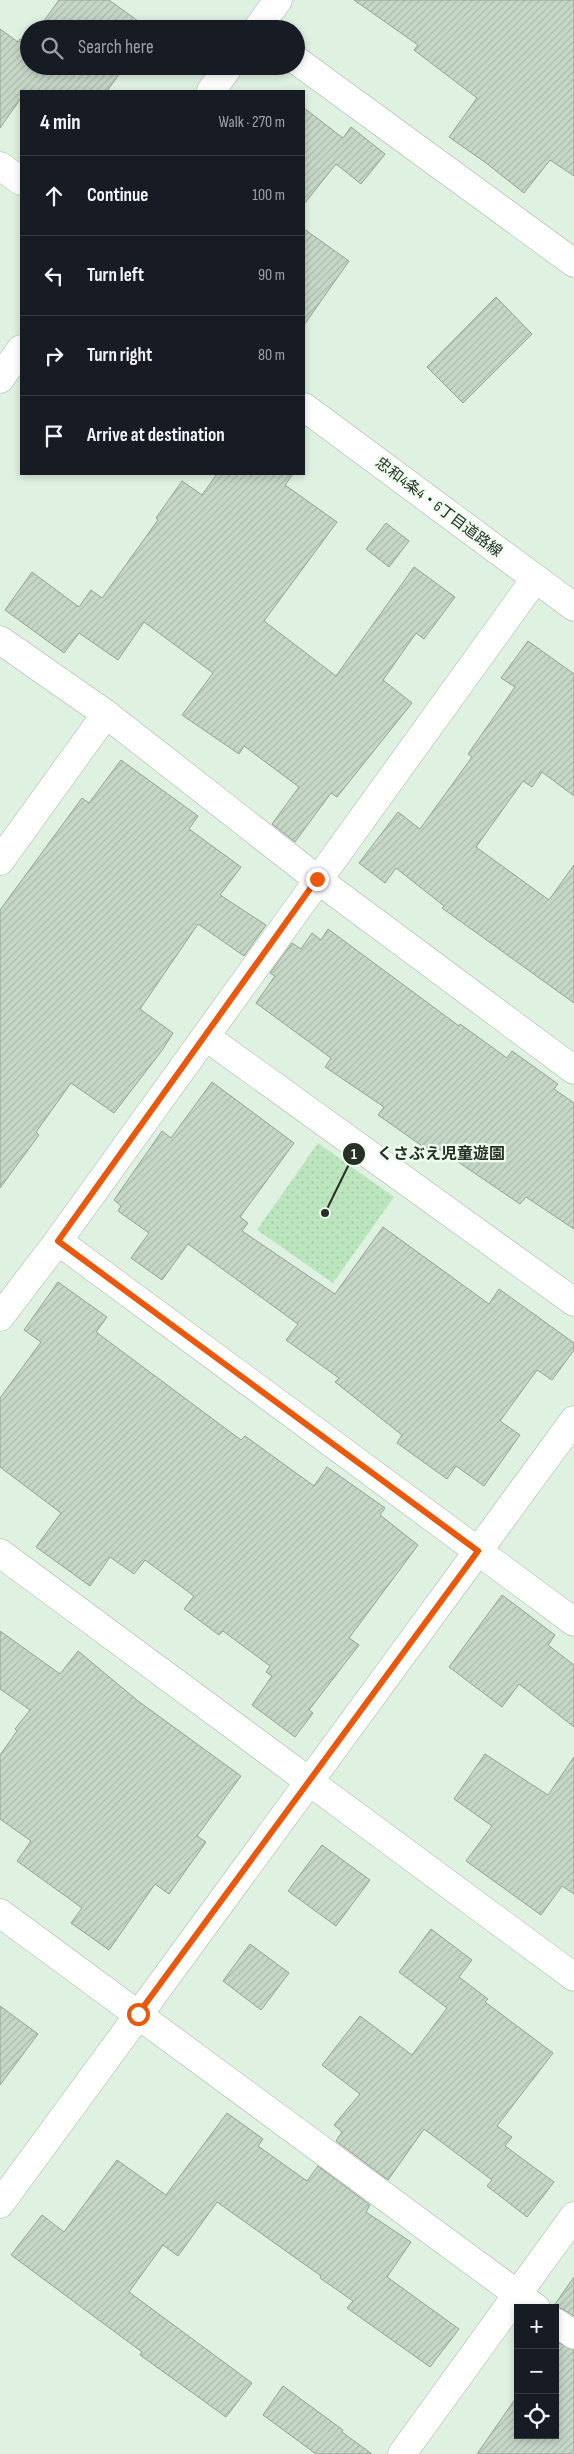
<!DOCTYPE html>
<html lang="en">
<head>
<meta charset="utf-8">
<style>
  body { margin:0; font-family:"Sofia Sans Condensed","Noto Sans JP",sans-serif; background:#242831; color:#f1f3f6 }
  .controls { position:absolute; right:15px; bottom:15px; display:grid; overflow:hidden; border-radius:0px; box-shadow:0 2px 8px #0003 }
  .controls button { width:45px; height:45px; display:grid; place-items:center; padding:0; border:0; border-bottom:1px solid #363941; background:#171b24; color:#f1f3f6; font:25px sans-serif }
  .stop { position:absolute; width:15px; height:15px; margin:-11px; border:4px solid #ea580c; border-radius:50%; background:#fff }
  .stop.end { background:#ea580c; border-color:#fff; box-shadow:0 1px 5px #0008 }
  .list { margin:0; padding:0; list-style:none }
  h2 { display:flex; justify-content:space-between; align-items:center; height:65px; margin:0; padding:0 20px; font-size:21px }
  h2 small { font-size:16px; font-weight:400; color:#9ea1a6 }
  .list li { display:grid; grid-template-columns:32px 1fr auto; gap:15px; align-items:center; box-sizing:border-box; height:80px; padding:0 20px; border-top:1px solid #363941 }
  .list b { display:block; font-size:19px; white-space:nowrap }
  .list em { font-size:16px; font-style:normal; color:#9ea1a6 }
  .icon { flex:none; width:28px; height:28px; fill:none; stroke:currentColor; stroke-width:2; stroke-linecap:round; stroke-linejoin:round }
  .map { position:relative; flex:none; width:574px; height:2454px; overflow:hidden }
  .search { position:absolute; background:#171b24; box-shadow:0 2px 8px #0003; left:20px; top:20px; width:285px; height:55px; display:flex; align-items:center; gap:12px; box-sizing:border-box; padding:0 18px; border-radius:28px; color:#9ea1a6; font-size:19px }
  .panel { position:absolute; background:#171b24; box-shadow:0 2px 8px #0003; left:20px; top:90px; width:285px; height:385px; border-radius:0px }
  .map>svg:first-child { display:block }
  .park { fill:url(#park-dots) }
  .building { fill:url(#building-hatch); stroke:#93a394 }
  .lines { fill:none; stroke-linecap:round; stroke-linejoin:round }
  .minor-casing { stroke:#a5b6a6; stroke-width:29 }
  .minor { stroke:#fff; stroke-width:28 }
  .route { stroke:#ea580c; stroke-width:6 }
  .labels { text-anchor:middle; stroke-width:4.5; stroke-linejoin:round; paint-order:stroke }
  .street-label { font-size:15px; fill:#282e28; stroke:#edfeed }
  .leader { fill:none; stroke:#282e28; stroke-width:2 }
  .callout-dot { fill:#282e28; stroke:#edfeed; stroke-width:2 }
  .mark-label { font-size:15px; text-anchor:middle; font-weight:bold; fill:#fff }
  .callout-label { font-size:16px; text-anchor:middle; font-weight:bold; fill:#282e28; stroke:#edfeed; stroke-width:4.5; stroke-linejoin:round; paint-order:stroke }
</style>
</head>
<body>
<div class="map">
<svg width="574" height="2454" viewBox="0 0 574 2454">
  <defs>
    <pattern id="park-dots" width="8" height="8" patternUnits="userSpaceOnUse" patternTransform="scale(1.25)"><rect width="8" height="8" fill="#bbe6bd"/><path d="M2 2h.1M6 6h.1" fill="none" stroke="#a1c6a2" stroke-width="1.8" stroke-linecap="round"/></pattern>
    <pattern id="building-hatch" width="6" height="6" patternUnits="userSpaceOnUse" patternTransform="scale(1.25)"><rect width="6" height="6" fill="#c6d7c7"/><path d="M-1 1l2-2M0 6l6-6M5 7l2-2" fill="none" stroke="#aab9ab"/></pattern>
  </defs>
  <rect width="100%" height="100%" fill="#dff1e0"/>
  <path class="park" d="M318,1143L394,1197L333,1283L257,1230Z"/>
  <g class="building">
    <path d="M59,0H109L149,29H38Z"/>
    <path d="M354,0H574V176L550,160L524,193L486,163L449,137L477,98L414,50L418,45Z"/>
    <path d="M0,29L18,42L20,39L27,44L29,42V66H125L107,91H21V98L0,128Z"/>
    <path d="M304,108L343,138L351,127L385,154L361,184L336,164L304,204Z"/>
    <path d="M304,229L349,261L304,325Z"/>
    <path d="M496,297L532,334L463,403L427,367Z"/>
    <path d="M217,474H293L285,485L337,522L264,621L336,676L414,567L455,597L424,639L416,633L383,680L412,703L337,797L331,793L295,842L272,824L299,787L244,746L239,754L182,715L213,673L144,622L118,660L79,633L64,653L5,610L32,572L79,607L91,590L102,598L158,520L156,518L182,481L202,495Z"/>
    <path d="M386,523L409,541L389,567L366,549Z"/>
    <path d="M528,641L574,674V796L542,772L532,787L523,781L476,847L549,900L574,865V1003L442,908L444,906L396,868L385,883L359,863L398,812L420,829L472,757L468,754L515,687L501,678Z"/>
    <path d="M121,760L198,816L189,829L241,867L220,895L266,925L244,956L198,924L140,1009L173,1033L163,1049L114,1113L71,1083L36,1132L39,1135L0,1188V910L82,798L89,803Z"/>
    <path d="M328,929L459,1026L460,1024L507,1058L512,1051L558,1084L554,1089L574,1103V1229L526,1197L520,1204L439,1149L435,1155L378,1115L384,1107L325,1067L331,1058L256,1003L275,976L270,973L292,943L301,949L312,933L321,940Z"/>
    <path d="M212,1082L294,1143L240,1217L248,1223L242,1231L335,1294L383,1227L489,1304L499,1289L574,1343V1350L552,1380L537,1370L500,1421L520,1435L484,1486L456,1466L447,1479L397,1443L402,1435L335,1382L339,1378L286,1340L298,1324L188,1244L162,1280L131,1258L149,1233L118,1211L121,1206L114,1200L162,1131L171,1138Z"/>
    <path d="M58,1282L107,1317L96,1332L241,1440L245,1436L314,1486L327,1467L385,1508L380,1515L418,1545L349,1638L359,1645L309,1710L313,1713L295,1737L252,1705L272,1676L266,1672L270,1666L223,1631L219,1635L184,1609L194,1596L145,1560L134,1574L110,1557L90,1586L36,1547L61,1513L0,1467V1398L41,1342L24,1330Z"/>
    <path d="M502,1595L555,1635L548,1645L574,1665V1727L519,1684L502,1707L449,1667Z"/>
    <path d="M0,1631L60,1674L78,1651L138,1701L241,1776L197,1836L206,1842L169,1894L155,1884L109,1950L71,1923L82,1908L17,1861L31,1841L0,1819V1755L17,1731L15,1729L30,1710L0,1689Z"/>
    <path d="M485,1754L548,1795L574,1757V1894L562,1886L541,1915L466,1861L492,1826L454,1799Z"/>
    <path d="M322,1845L370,1880L336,1926L288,1891Z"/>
    <path d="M431,1929L472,1960L459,1977L488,1999L485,2002L553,2053L497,2126L512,2137L505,2146L554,2182L527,2217L487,2186L492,2180L424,2129L388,2180L336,2141L342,2132L334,2125L360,2094L322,2065L360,2016L412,2055L447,2008L399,1972Z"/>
    <path d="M250,1944L289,1973L261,2010L223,1981Z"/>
    <path d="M0,2006L38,2034L0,2085Z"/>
    <path d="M227,2113L263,2139L258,2146L307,2181L318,2166L370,2205L366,2212L411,2242L387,2277L459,2329L430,2367L347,2308L353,2301L320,2278L321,2276L217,2202L178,2256L163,2245L129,2292L252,2383L226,2417L140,2355L142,2352L11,2255L42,2215L64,2232L117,2160L166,2195Z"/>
    <path d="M574,2277V2316L563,2309L553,2307Z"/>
    <path d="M555,2341L574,2350V2454H477L518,2395V2435H555Z"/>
    <path d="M283,2386L343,2430L342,2432L372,2454H316L263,2415Z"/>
  </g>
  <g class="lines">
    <g class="minor-casing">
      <g id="minor">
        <path d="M257,29L278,0"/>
        <path d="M296,60L574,263"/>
        <path d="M211,91L229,66"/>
        <path d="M0,166L21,181"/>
        <path d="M0,379L21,349"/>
        <path d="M304,407L574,607"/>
        <path d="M0,640L106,714L317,879L574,1070"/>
        <path d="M0,861L106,714"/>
        <path d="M206,1037L574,1302"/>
        <path d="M58,1241L574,1622"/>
        <path d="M0,1317L58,1241L535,579"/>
        <path d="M0,1553L574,1977"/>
        <path d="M0,1913L536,2308"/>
        <path d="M0,2204L574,1420"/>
        <path d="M555,2322L574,2335"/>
        <path d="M402,2454L574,2216"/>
      </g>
    </g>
    <use href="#minor" class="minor"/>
  </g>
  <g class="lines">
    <path class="route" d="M138,2014L478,1551L58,1241L317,879"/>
  </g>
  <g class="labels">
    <g class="street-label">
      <text transform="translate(439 507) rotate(37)" y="5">忠和4条4・6丁目道路線</text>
    </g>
  </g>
  <path class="leader" d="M325 1213L354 1154"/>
  <g class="callout-dot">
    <circle cx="325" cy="1213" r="5"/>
    <circle cx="354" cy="1154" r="12"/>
  </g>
  <g class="mark-label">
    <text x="354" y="1159">1</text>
  </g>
  <g class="callout-label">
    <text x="441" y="1159">くさぶえ児童遊園</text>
  </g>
</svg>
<div class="controls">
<button>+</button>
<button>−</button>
<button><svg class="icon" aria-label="locate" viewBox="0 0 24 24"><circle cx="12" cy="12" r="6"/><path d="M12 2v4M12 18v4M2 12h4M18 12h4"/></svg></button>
</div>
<div class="stop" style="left:138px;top:2014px"></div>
<div class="stop end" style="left:317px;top:879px"></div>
<div class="search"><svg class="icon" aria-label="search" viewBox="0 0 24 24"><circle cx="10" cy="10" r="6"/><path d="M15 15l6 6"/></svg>Search here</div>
<section class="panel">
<h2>4 min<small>Walk · 270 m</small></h2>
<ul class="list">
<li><svg class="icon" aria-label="ahead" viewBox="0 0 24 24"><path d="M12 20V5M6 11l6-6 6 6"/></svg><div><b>Continue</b></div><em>100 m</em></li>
<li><svg class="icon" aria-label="left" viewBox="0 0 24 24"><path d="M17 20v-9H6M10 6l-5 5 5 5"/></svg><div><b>Turn left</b></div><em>90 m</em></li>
<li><svg class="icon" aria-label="right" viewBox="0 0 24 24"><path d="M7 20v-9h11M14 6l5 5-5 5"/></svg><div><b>Turn right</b></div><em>80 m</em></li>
<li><svg class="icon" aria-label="arrive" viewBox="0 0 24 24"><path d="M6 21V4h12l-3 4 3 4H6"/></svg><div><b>Arrive at destination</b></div></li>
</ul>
</section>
</div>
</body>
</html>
